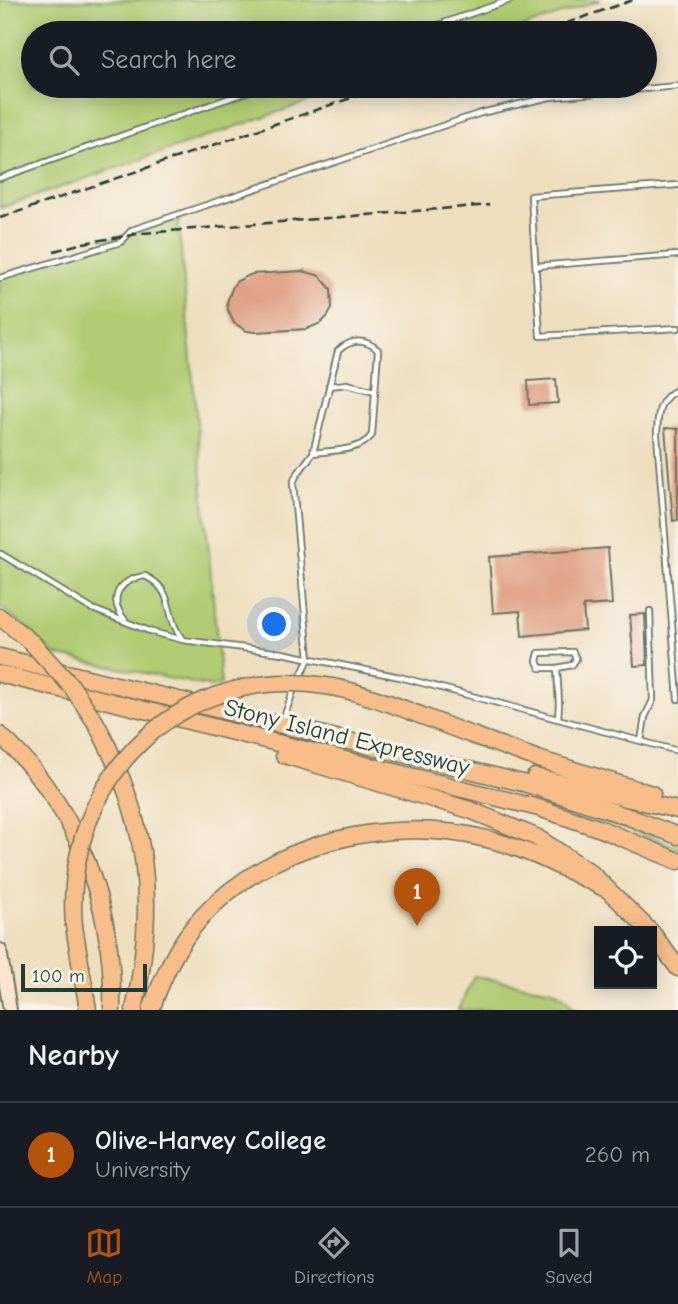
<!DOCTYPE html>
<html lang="en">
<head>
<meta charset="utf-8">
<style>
  body { margin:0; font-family:"Comic Neue",sans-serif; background:#20242c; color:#f1f3f6 }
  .controls { position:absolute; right:21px; bottom:21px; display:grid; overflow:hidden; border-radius:0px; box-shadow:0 4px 18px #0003 }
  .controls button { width:63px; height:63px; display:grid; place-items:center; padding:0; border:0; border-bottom:2px solid #363941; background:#171b24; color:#f1f3f6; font:35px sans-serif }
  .scale { position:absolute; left:21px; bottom:18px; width:126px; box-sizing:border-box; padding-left:7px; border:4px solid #1f3d34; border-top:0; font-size:19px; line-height:24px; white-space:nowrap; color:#1f3d34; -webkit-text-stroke:5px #f7f3e8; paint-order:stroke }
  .you { position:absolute; left:275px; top:625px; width:24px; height:24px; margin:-18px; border:5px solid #fff; border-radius:50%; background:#1a73e8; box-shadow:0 0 0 10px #1a73e833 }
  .badge { display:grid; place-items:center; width:46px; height:46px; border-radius:50%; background:#b45309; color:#fff; font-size:23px; font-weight:700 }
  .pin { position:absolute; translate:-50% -58px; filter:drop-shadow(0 2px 4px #0008) }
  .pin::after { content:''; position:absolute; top:37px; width:24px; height:21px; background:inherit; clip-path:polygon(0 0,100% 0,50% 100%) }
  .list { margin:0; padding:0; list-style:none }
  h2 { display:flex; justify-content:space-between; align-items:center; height:91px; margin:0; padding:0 28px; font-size:30px }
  h2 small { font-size:23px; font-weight:400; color:#9ea1a6 }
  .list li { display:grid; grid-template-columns:46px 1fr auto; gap:21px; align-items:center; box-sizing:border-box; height:105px; padding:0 28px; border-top:2px solid #363941 }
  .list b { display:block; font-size:26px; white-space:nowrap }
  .list p { margin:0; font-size:23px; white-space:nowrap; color:#9ea1a6 }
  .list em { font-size:23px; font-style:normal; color:#9ea1a6 }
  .icon { flex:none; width:38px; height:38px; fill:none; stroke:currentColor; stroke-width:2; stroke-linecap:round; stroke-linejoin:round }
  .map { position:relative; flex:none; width:678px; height:1010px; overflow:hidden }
  .search { position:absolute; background:#171b24; box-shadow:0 4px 18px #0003; left:21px; right:21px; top:21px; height:77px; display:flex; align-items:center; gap:18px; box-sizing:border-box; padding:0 24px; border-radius:38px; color:#9ea1a6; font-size:26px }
  .sheet { height:196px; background:#171b24 }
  nav { display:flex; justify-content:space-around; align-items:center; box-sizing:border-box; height:98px; border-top:2px solid #363941; background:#171b24; font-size:19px; color:#9ea1a6 }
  nav a { display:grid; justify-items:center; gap:4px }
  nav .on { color:#b45309 }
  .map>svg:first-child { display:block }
  .green { fill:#b0cb71; stroke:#688452; stroke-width:2 }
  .building { fill:#de9779 }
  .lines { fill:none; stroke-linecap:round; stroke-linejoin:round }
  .lane-casing { stroke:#687564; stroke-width:8 }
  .secondary-casing { stroke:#687564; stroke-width:16 }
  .highway-casing { stroke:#687564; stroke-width:19 }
  .lane { stroke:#fff; stroke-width:4.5 }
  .secondary { stroke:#fce5cf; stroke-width:12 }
  .highway { stroke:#f8bd88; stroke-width:16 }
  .rail { stroke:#1f3d34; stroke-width:2.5; stroke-dasharray:10 5; stroke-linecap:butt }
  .highway-bridge-casing { stroke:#687564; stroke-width:19; stroke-linecap:butt }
  .highway-bridge { stroke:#f8bd88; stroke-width:16 }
  .labels { text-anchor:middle; stroke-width:7; stroke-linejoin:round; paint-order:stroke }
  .street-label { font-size:24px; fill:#1f3d34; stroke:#f7f3e8 }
</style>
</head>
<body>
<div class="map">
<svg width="678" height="1010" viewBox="0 0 678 1010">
  <rect width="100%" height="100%" fill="#f7f3e8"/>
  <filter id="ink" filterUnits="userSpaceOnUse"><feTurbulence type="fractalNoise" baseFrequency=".0143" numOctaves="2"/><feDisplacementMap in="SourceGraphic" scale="14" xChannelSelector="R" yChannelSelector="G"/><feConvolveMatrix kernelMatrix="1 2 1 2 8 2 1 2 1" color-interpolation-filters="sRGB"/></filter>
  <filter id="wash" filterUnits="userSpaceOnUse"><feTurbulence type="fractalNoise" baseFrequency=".00686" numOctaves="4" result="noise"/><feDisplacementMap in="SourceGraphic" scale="28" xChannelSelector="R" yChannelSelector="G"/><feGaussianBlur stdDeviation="1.57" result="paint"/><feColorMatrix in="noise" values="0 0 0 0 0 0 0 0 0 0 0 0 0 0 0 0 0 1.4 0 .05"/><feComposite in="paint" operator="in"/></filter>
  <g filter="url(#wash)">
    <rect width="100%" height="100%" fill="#efdebe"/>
    <g class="green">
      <path d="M0,0H601L507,33H33V86H354L0,208Z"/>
      <path d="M178,218L221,684L212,687L55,655L32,632L0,607V275Z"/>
      <path d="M572,806L678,846V851L639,834L567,808Z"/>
      <path d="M474,976L553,990L564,997L576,1010H458Z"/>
    </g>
    <g id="blocks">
      <g class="building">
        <path d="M303,271L320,276L331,289L332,308L328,316L321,323L307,329L256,332L247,331L234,323L228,310L227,302L233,286L237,281L252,274Z"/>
        <path d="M556,379L558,403L529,405L528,381Z"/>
        <path d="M665,428L678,429V520L673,521Z"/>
        <path d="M608,548L612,604L583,606L585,630L522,636L520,611L493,613L489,557Z"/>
        <path d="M645,614L647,665L634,666L630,615Z"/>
      </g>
    </g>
  </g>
  <g filter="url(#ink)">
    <use href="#blocks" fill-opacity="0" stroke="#687564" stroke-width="2"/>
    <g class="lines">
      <g class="lane-casing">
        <g id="lane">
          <path d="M415,33L510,0"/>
          <path d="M0,178L264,86"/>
          <path d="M678,185L531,196L540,336L678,328"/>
          <path d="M536,266L678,255"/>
          <path d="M0,278L121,242L132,230L481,113L550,97L678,86"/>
          <path d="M329,386L347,384L375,391"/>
          <path d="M678,389C657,400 658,413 657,435L678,699"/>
          <path d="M1,554L90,608L152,632L183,640L282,653L400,677L678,751"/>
          <path d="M125,620C107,598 119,580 145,576C176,590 164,616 182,639"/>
          <path d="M557,668L572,665L576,659L573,652L539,653L537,661L540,668H557L559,704L558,719"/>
          <path d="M298,681L309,659L293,483L296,476L313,453L338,351C350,339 365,338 378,350L372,435C360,452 332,450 313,453"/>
          <path d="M283,720L294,689"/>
          <path d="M641,741L645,717L653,700L650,611"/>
        </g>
      </g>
      <g class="secondary-casing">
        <path id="secondary" d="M0,950L10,1010"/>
      </g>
      <g class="highway-casing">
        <g id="highway">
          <path d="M0,617L32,643"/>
          <path d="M0,657L523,783L629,817L678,836"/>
          <path d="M0,674L539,808L601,829L678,861"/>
          <path d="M96,723C149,823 157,900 134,1010"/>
          <path d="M0,735C77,805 115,907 112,1010"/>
          <path d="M472,735L538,759L652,794"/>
          <path d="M284,755L470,810L536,837L590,872L650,931"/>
          <path d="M535,777L678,810"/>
          <path d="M74,926L88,1010"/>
          <path d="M652,933L678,968"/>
          <path d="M151,1010C163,976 177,944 202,917C271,841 389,815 487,839C529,849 566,870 604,888"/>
        </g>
      </g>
      <use href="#lane" class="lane"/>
      <use href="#secondary" class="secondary"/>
      <use href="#highway" class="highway"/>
      <g class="rail">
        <path d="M538,33L633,0"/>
        <path d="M0,218L386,86"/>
        <path d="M54,251L83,243L144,233L489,205"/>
      </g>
      <g class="highway-bridge-casing">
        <g id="highway-bridge">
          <path d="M32,643L72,687L96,723"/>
          <path d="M74,926C62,780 179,663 326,686C372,693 427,719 472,735"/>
        </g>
      </g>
      <use href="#highway-bridge" class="highway-bridge"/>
    </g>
  </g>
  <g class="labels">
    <g class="street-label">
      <text transform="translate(347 737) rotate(14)" y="8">Stony Island Expressway</text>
    </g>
  </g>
</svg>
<div class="controls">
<button><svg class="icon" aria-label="locate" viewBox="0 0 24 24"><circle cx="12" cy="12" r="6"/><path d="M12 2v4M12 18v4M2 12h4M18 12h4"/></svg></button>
</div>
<div class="scale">100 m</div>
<div class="you"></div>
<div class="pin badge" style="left:417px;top:926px">1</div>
<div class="search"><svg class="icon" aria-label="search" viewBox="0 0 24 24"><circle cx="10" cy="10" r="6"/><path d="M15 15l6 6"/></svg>Search here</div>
</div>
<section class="sheet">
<h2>Nearby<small></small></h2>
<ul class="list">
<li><span class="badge">1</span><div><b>Olive-Harvey College</b><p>University</p></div><em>260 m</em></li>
</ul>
</section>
<nav>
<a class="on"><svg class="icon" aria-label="map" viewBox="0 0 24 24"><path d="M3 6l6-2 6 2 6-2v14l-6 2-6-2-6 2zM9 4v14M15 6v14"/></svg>Map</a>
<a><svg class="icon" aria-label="directions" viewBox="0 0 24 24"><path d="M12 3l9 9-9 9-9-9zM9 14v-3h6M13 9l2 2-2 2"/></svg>Directions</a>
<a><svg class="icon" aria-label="saved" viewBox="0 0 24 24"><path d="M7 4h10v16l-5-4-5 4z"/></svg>Saved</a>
</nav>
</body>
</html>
